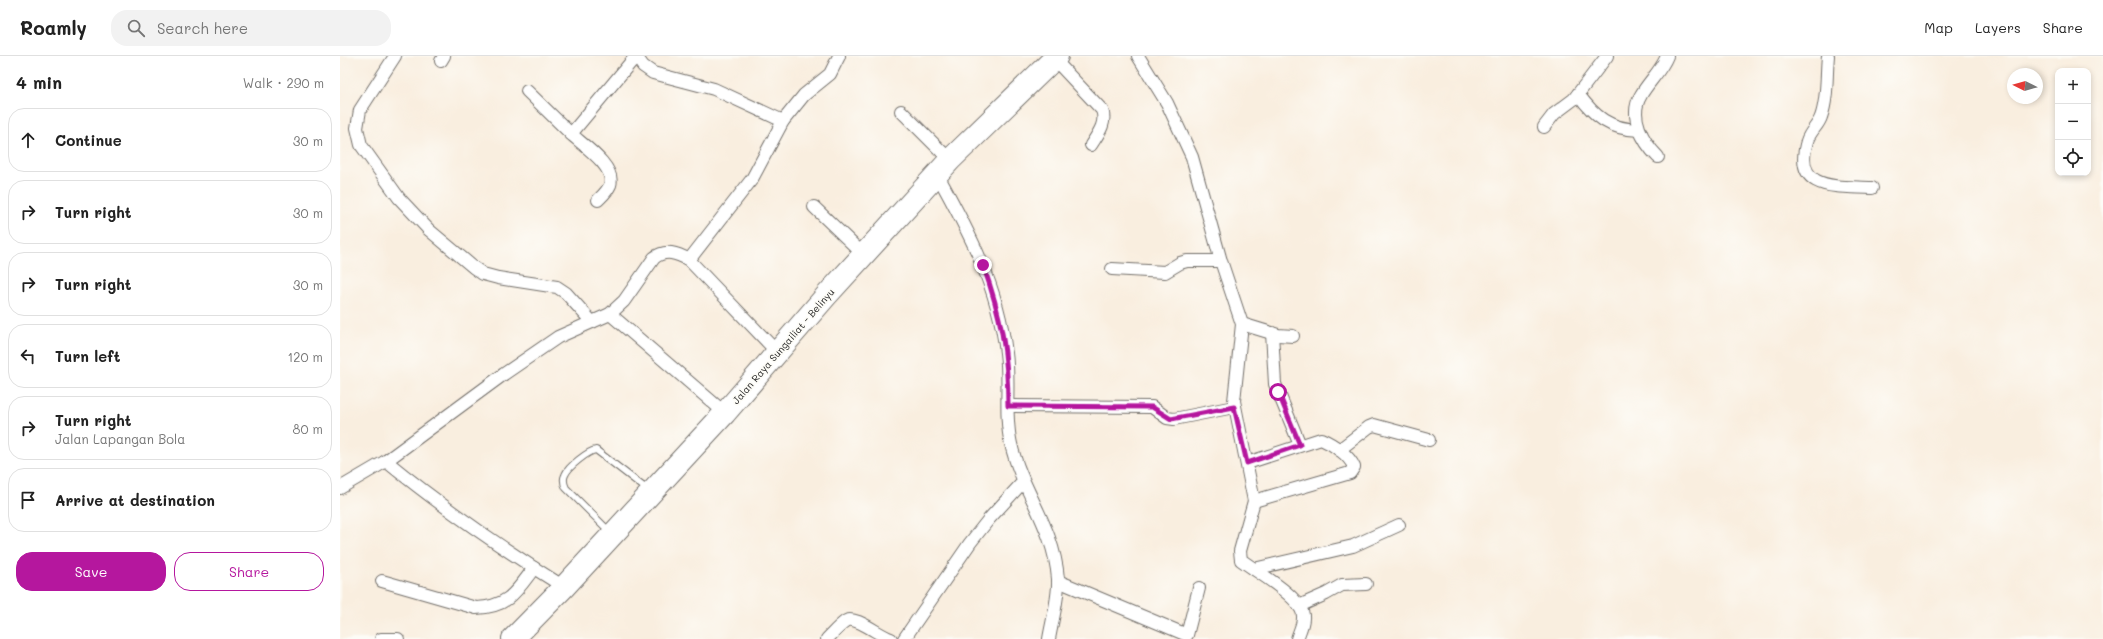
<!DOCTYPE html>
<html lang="en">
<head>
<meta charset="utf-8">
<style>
  body { margin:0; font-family:Mali,sans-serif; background:#f2f2f2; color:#222 }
  .controls { position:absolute; right:12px; top:12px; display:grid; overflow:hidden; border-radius:8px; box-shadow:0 2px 6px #0003 }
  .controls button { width:36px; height:36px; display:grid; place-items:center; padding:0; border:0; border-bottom:1px solid #e0e0e0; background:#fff; color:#222; font:20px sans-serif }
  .compass { position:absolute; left:1667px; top:12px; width:36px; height:36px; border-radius:50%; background:#fff; box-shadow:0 2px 6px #0003; rotate:275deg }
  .stop { position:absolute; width:12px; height:12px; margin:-9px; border:3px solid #b5179e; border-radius:50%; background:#fff }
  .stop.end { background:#b5179e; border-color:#fff; box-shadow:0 1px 4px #0008 }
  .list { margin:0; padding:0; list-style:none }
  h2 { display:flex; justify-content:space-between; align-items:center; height:52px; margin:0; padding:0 16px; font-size:17px }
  h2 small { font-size:13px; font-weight:400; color:#767676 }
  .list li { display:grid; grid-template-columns:26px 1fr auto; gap:12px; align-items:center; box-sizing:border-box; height:64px; margin:0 8px 8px; padding:0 8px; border:1px solid #e0e0e0; border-radius:16px }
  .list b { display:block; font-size:15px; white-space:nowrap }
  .list p { margin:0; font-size:13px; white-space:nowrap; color:#767676 }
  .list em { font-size:13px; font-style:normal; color:#767676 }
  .actions { display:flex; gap:8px; padding:12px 16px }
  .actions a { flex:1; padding:9px 0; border:1px solid #b5179e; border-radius:16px; text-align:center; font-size:14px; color:#b5179e }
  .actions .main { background:#b5179e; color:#fff }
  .icon { flex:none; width:22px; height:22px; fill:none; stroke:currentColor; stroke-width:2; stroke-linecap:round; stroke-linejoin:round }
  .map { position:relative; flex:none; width:1763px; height:583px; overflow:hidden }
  header { display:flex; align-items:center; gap:24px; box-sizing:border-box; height:56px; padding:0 20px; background:#fff; border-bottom:1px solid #e0e0e0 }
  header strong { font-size:19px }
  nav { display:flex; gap:22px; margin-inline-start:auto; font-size:14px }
  .search { width:280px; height:36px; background:#f2f2f2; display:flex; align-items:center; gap:10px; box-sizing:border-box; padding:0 14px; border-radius:16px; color:#767676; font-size:15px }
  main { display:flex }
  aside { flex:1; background:#fff }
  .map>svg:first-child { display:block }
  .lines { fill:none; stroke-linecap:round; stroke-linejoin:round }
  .lane-casing { stroke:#736f6a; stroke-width:8 }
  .street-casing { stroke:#736f6a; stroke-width:14 }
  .highway-casing { stroke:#736f6a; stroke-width:24 }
  .lane { stroke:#fff; stroke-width:6 }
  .street { stroke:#fff; stroke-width:12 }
  .highway { stroke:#fff; stroke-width:22 }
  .route { stroke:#b5179e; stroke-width:5 }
  .labels { text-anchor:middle; stroke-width:3.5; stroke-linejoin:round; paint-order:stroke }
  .street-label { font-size:10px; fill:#2b2b2b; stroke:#fdfcf7 }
</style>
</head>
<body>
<header>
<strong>Roamly</strong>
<div class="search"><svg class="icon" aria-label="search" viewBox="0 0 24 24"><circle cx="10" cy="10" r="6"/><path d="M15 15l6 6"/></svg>Search here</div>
<nav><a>Map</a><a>Layers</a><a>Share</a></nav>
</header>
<main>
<aside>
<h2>4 min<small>Walk · 290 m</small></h2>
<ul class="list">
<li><svg class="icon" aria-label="ahead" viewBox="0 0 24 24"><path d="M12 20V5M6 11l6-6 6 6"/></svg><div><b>Continue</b></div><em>30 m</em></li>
<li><svg class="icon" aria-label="right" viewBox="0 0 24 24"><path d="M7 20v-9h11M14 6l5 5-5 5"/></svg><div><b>Turn right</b></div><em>30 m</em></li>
<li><svg class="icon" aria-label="right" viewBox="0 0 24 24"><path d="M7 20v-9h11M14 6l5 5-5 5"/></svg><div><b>Turn right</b></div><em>30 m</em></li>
<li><svg class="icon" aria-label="left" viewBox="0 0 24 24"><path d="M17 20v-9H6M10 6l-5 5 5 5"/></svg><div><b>Turn left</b></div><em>120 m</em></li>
<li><svg class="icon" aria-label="right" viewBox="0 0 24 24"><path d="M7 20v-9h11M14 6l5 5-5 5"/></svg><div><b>Turn right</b><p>Jalan Lapangan Bola</p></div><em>80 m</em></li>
<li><svg class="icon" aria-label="arrive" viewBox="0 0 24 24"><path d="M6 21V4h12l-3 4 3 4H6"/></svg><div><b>Arrive at destination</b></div></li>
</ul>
<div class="actions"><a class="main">Save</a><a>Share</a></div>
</aside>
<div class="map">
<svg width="1763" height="583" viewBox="0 0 1763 583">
  <rect width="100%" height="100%" fill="#fdfcf7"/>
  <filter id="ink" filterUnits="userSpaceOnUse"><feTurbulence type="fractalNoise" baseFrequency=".025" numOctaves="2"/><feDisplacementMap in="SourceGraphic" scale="8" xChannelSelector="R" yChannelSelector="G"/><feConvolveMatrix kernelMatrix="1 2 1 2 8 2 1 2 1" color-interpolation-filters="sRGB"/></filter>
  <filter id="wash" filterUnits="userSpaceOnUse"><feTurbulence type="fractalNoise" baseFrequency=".012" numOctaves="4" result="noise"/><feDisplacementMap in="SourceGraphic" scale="16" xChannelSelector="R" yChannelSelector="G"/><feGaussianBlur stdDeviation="0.9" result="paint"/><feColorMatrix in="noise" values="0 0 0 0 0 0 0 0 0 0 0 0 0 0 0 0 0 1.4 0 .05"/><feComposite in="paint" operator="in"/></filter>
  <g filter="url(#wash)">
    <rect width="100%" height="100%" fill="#f9eedf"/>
  </g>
  <g filter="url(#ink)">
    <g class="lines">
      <g class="lane-casing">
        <path id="lane" d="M270,476L226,432C224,428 223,423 225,419C228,411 248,395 256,394L309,435"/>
      </g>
      <g class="street-casing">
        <g id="street">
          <path d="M55,0L20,54L17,72L21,89L59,142L89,174L133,211L143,218L158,222L217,231L226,237L252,266"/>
          <path d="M296,0L303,10L313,17L374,33L443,65"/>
          <path d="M798,0L827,47L852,101L881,205L902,268L894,345L914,445L900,495L901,504L914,513L1013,490L1059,469"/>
          <path d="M1488,0C1486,20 1488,42 1481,61C1478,70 1470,75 1467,85C1452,136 1498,130 1532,132"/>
          <path d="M714,3L762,54C767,67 758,78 751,89"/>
          <path d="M101,5L104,0"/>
          <path d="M187,35L231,78"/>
          <path d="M1238,38C1255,61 1269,73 1299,74"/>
          <path d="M561,55L610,104"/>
          <path d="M1204,71L1214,58L1234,43L1267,0"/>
          <path d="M1318,101C1303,86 1288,60 1301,39C1309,25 1321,15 1327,0"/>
          <path d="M597,118C629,176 658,230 666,297C670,327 664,358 671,388C682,436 714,470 718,523C719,541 712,565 709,583"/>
          <path d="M258,144C262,140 267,136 270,129C276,111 243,89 231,78L296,0"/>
          <path d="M474,151L524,199"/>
          <path d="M349,204L412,123L443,65L464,39L490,18L499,0"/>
          <path d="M772,213L825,216L840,207L847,205H881"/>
          <path d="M270,258L385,357"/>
          <path d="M902,268L938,279L953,280"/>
          <path d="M932,277L935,328L960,389"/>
          <path d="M668,350L812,351L827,362L834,363L894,351"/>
          <path d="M999,394L1029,371L1034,369L1089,384"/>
          <path d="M46,405C102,451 163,493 224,531"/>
          <path d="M907,407L981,383C993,388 1009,399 1014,411L1010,417L914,445"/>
          <path d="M0,432L46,405L164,318L218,281L270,258L284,245L314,202C325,193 337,197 349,204L438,297"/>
          <path d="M914,513C927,522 965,545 963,562C963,569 959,576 957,583"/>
          <path d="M42,525L136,552C168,551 176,536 194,512"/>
          <path d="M718,525L847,579L859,532"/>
          <path d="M959,550L986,538L1002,529L1026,528"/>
          <path d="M41,583H58"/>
          <path d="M487,583C493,577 499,570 506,565C515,559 540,580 551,583"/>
          <path d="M564,583L630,487L649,463L683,426"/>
        </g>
      </g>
      <g class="highway-casing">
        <path id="highway" d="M173,583L224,531L385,357L486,240L610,104L717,0"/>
      </g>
      <use href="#lane" class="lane"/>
      <use href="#street" class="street"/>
      <use href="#highway" class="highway"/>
    </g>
  </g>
  <g class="lines" filter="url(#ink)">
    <path class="route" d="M643,209C661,259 668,297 668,350L812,351L831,363L894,351L907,407L960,389L938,336"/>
  </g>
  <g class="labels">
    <g class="street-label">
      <text transform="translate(443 290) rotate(-49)" y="4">Jalan Raya Sungailiat - Belinyu</text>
    </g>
  </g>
</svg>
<div class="controls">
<button>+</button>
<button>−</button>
<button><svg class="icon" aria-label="locate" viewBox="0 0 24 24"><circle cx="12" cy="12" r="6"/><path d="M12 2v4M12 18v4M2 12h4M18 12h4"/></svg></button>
</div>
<svg class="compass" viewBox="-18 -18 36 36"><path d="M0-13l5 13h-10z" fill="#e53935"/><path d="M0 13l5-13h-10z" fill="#767676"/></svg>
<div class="stop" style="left:938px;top:336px"></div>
<div class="stop end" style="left:643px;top:209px"></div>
</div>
</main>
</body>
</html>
